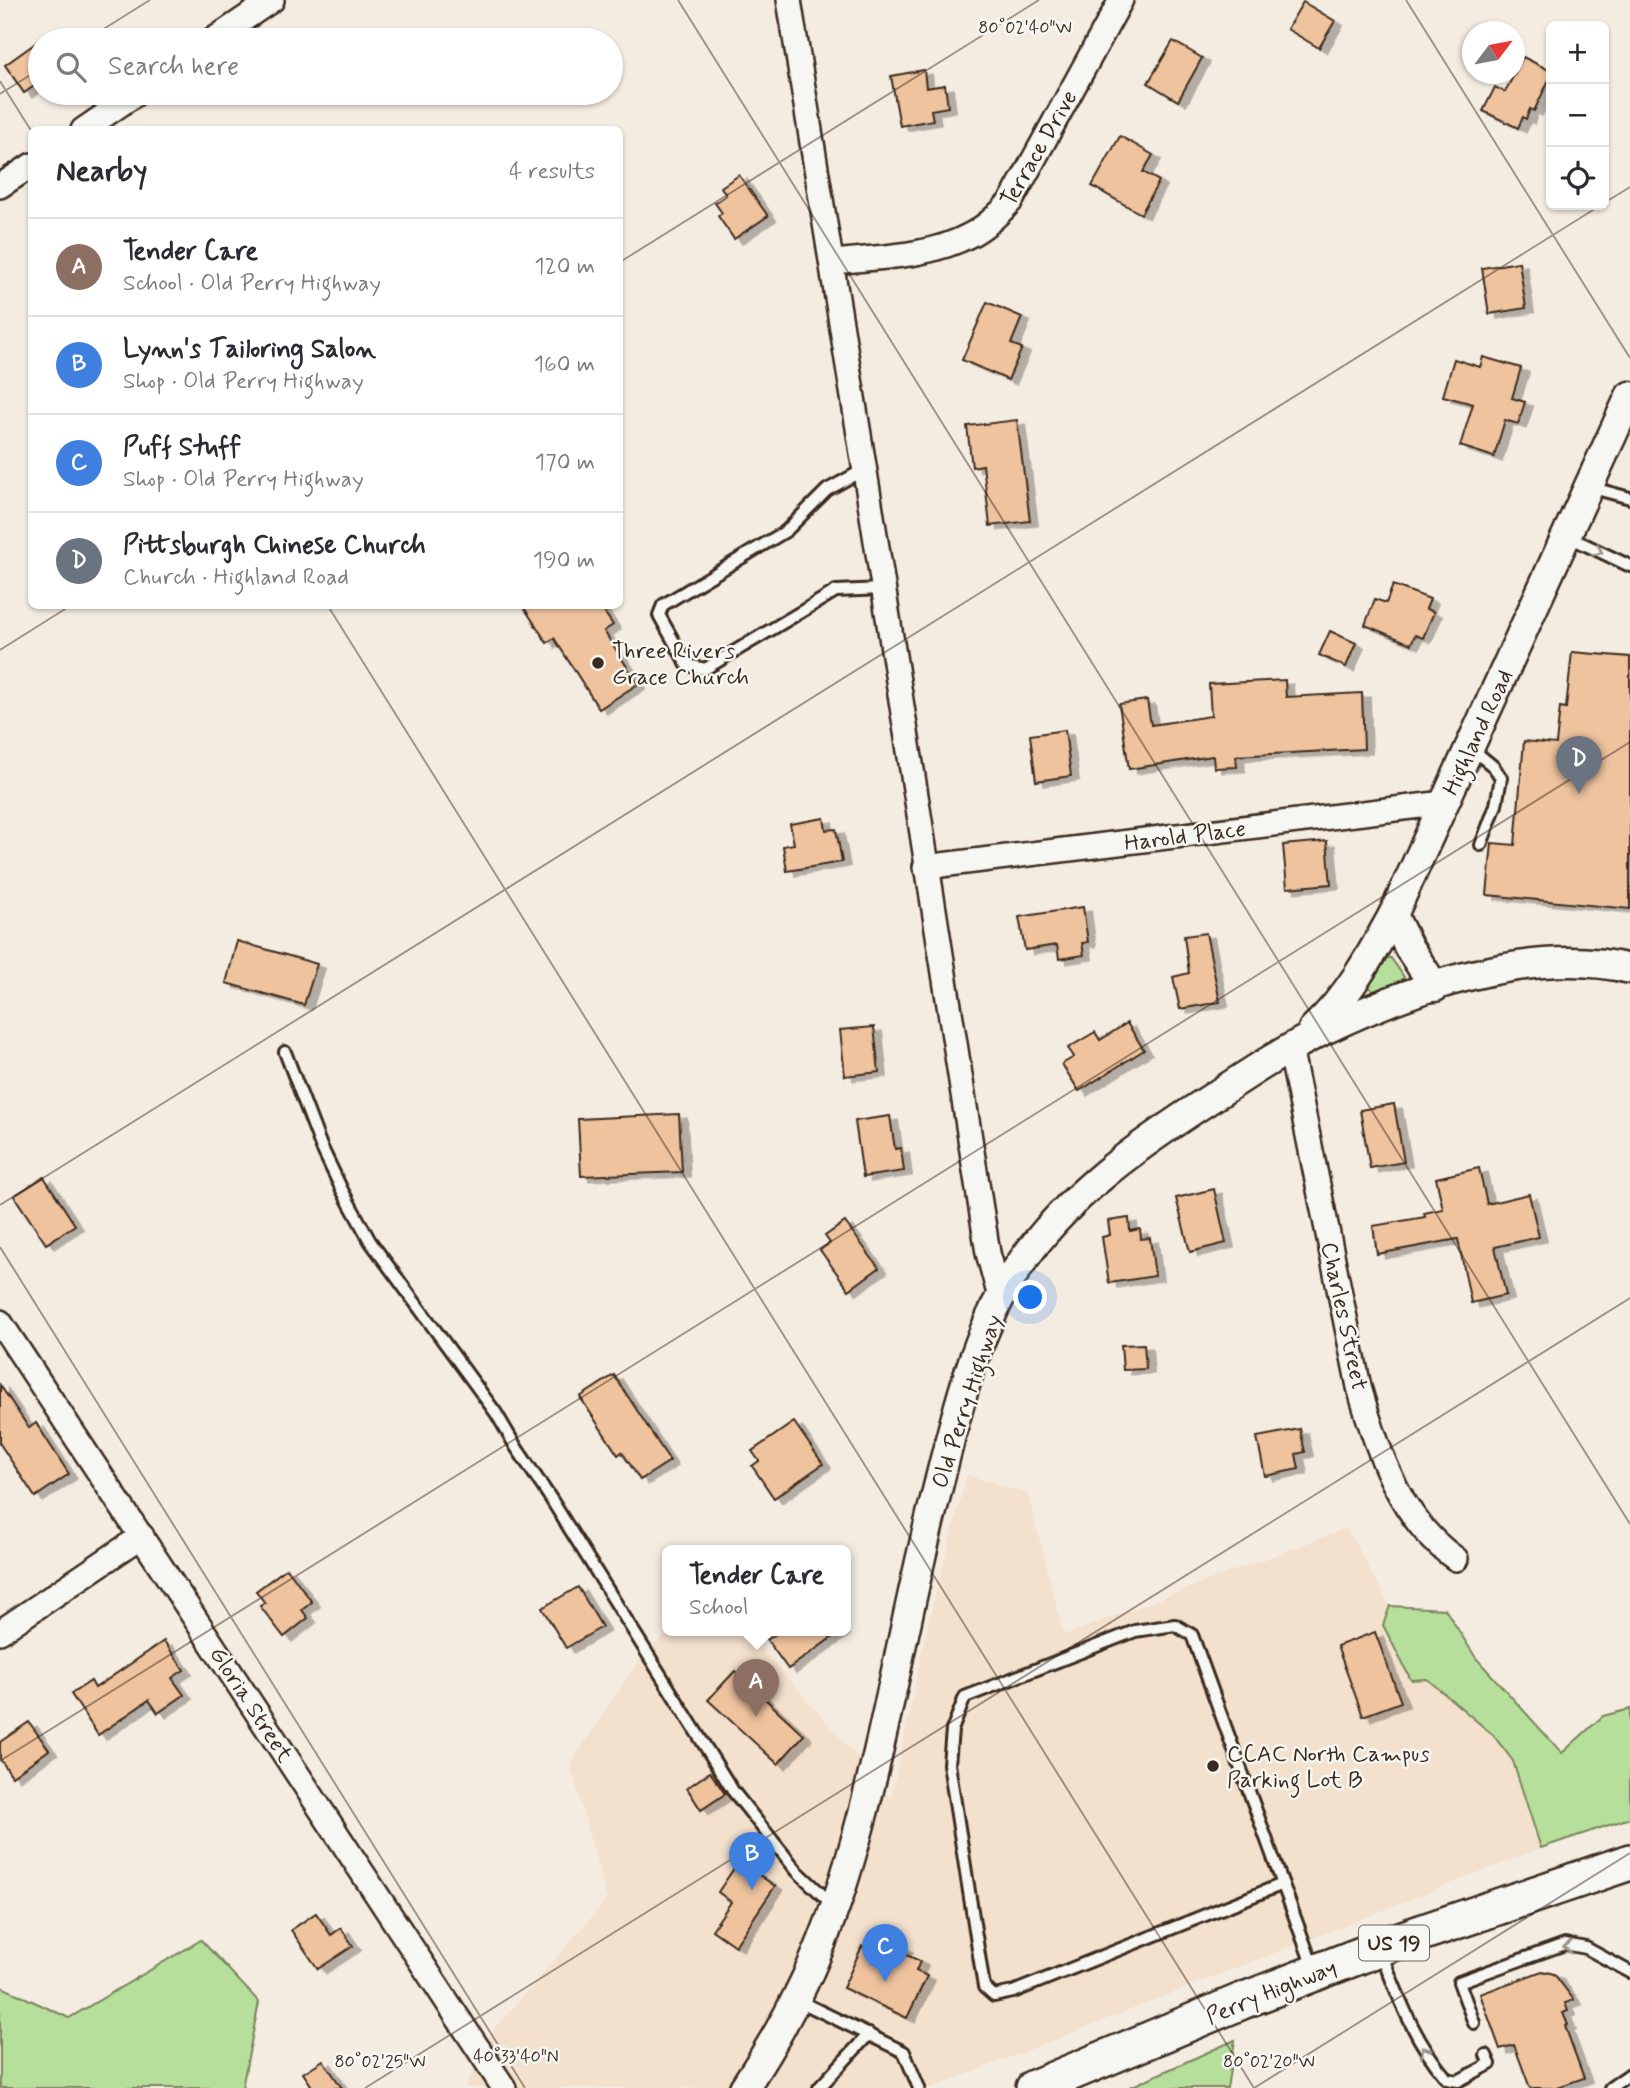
<!DOCTYPE html>
<html lang="en">
<head>
<meta charset="utf-8">
<style>
  body { margin:0; font-family:Mynerve,sans-serif; background:#f2f2f3; color:#2b2b33 }
  .controls { position:absolute; right:21px; top:21px; display:grid; overflow:hidden; border-radius:10px; box-shadow:0 2px 5px #0004 }
  .controls button { width:63px; height:63px; display:grid; place-items:center; padding:0; border:0; border-bottom:2px solid #e1e1e2; background:#fff; color:#2b2b33; font:35px sans-serif }
  .compass { position:absolute; left:1462px; top:21px; width:63px; height:63px; border-radius:50%; background:#fff; box-shadow:0 2px 5px #0004; rotate:58deg }
  .you { position:absolute; left:1031px; top:1298px; width:24px; height:24px; margin:-18px; border:5px solid #fff; border-radius:50%; background:#1a73e8; box-shadow:0 0 0 10px #1a73e833 }
  .badge { display:grid; place-items:center; width:46px; height:46px; border-radius:50%; background:#ea580c; color:#fff; font-size:23px; font-weight:700 }
  .pin { position:absolute; translate:-50% -58px; filter:drop-shadow(0 2px 4px #0008) }
  .pin::after { content:''; position:absolute; top:37px; width:24px; height:21px; background:inherit; clip-path:polygon(0 0,100% 0,50% 100%) }
  .popup { position:absolute; left:662px; top:1545px; width:189px; height:91px; box-sizing:border-box; display:grid; place-content:center; border-radius:10px; background:#fff; filter:drop-shadow(0 2px 5px #0005); font-size:23px; white-space:nowrap; color:#7c7c81 }
  .popup b { font-size:26px; color:#2b2b33 }
  .popup::after { content:''; position:absolute; left:50%; top:100%; margin-left:-14px; border:14px solid transparent; border-top-color:#fff }
  .list { margin:0; padding:0; list-style:none }
  h2 { display:flex; justify-content:space-between; align-items:center; height:91px; margin:0; padding:0 28px; font-size:30px }
  h2 small { font-size:23px; font-weight:400; color:#7c7c81 }
  .list li { display:grid; grid-template-columns:46px 1fr auto; gap:21px; align-items:center; box-sizing:border-box; height:98px; padding:0 28px; border-top:2px solid #e1e1e2 }
  .list b { display:block; font-size:26px; white-space:nowrap }
  .list p { margin:0; font-size:23px; white-space:nowrap; color:#7c7c81 }
  .list em { font-size:23px; font-style:normal; color:#7c7c81 }
  .icon { flex:none; width:38px; height:38px; fill:none; stroke:currentColor; stroke-width:2; stroke-linecap:round; stroke-linejoin:round }
  .map { position:relative; flex:none; width:1630px; height:2088px; overflow:hidden }
  .search { position:absolute; background:#fff; box-shadow:0 2px 5px #0004; left:28px; top:28px; width:595px; height:77px; display:flex; align-items:center; gap:18px; box-sizing:border-box; padding:0 24px; border-radius:38px; color:#7c7c81; font-size:26px }
  .panel { position:absolute; background:#fff; box-shadow:0 2px 5px #0004; left:28px; top:126px; width:595px; height:483px; border-radius:10px }
  .map>svg:first-child { display:block }
  .built { fill:#f3e0cd }
  .green { fill:#b7df9c; stroke:#79845d; stroke-width:2 }
  .building { fill:#efc39e; stroke:#3b2a1e; stroke-width:2; filter:url(#shadow) }
  .lines { fill:none; stroke-linecap:round; stroke-linejoin:round }
  .service-casing { stroke:#3b2a1e; stroke-width:16 }
  .minor-casing { stroke:#3b2a1e; stroke-width:28 }
  .tertiary-casing { stroke:#3b2a1e; stroke-width:33 }
  .primary-casing { stroke:#3b2a1e; stroke-width:40 }
  .service { stroke:#f6f6f2; stroke-width:10 }
  .minor { stroke:#f6f6f2; stroke-width:23 }
  .tertiary { stroke:#f6f6f2; stroke-width:28 }
  .primary { stroke:#f6f6f2; stroke-width:35 }
  .oneway { stroke:#989088 }
  .ticks { fill:none; stroke:#3b2a1e; stroke-width:2; stroke-opacity:0.45 }
  .poi-dot { fill:#3b2a1e; stroke:#f6f6f2; stroke-width:2.5 }
  .labels { text-anchor:middle; stroke-width:5; stroke-linejoin:round; paint-order:stroke }
  .shield { fill:#f6f6f2; stroke:#73675e; stroke-width:2 }
  .shield-label { font-size:21px; font-weight:bold; fill:#3b2a1e }
  .street-label { font-size:23px; fill:#3b2a1e; stroke:#f6f6f2 }
  .poi-label { font-size:23px; fill:#3b2a1e; stroke:#f6f6f2; text-anchor:start }
  .ticks-label { font-size:18px; text-anchor:middle; fill:#3b2a1e; stroke:#f6f6f2; stroke-width:5; stroke-linejoin:round; paint-order:stroke }
</style>
</head>
<body>
<div class="map">
<svg width="1630" height="2088" viewBox="0 0 1630 2088">
  <defs>
    <filter id="shadow"><feDropShadow dx="8" dy="4.5" stdDeviation="0" flood-color="#0004"/></filter>
  </defs>
  <rect width="100%" height="100%" fill="#f5ece1"/>
  <filter id="ink" filterUnits="userSpaceOnUse"><feTurbulence type="fractalNoise" baseFrequency=".0143" numOctaves="2"/><feDisplacementMap in="SourceGraphic" scale="14" xChannelSelector="R" yChannelSelector="G"/><feConvolveMatrix kernelMatrix="1 2 1 2 8 2 1 2 1" color-interpolation-filters="sRGB"/></filter>
  <g filter="url(#ink)">
    <path class="built" d="M967,1475L1028,1494L1064,1635L1347,1528L1390,1606L1383,1625L1427,1679L1493,1735L1513,1762L1541,1848L932,2088H465L492,2031L607,1900L570,1764L646,1650L671,1631H746L854,1753L891,1799L928,1623Z"/>
    <g class="green">
      <path d="M1387,958H1391L1404,977L1400,983L1374,993L1369,986Z"/>
      <path d="M1390,1606L1445,1609L1476,1658L1562,1753L1603,1716L1630,1709V1818L1541,1848L1513,1761L1493,1735L1427,1679L1411,1680L1383,1625Z"/>
      <path d="M201,1940L259,2002L242,2088H0V1986L69,2018Z"/>
      <path d="M1235,2040L1227,2088H1128Z"/>
    </g>
    <g class="building">
      <path d="M1303,2L1335,21L1319,48L1287,29Z"/>
      <path d="M40,40V82L24,93L5,65Z"/>
      <path d="M1173,41L1202,58L1178,101L1148,83Z"/>
      <path d="M1523,57L1551,71V76L1534,111L1530,109L1526,119L1523,117L1518,128L1483,111L1495,87L1505,92Z"/>
      <path d="M924,70L926,88L945,85L948,107L931,110L933,120L900,126L891,76Z"/>
      <path d="M1120,136L1153,155L1143,172L1159,181L1141,214L1092,186Z"/>
      <path d="M739,175L768,216L734,239L718,216L722,213L715,203L726,195L721,187Z"/>
      <path d="M1519,262L1526,308L1489,314L1482,268Z"/>
      <path d="M987,302L1022,317L1011,344L1022,348L1008,380L962,360Z"/>
      <path d="M1483,357L1521,368L1512,398L1525,402L1518,424L1505,420L1494,457L1460,446L1473,404L1443,396L1454,359L1480,367Z"/>
      <path d="M1017,420L1030,521L990,526L983,465L972,467L967,426Z"/>
      <path d="M1393,585L1430,599L1426,609L1434,612L1423,638L1415,635L1411,644L1365,625L1375,599L1386,603Z"/>
      <path d="M523,606H600L613,625L604,631L638,684L599,709L554,638L547,643Z"/>
      <path d="M1330,631L1356,643L1346,667L1319,655Z"/>
      <path d="M1572,652L1630,657V909L1487,895L1492,843L1515,845L1524,741L1556,744L1560,707L1566,708Z"/>
      <path d="M1285,680L1286,697L1362,693L1364,749L1236,756L1237,767L1214,768L1213,756L1129,769L1119,704L1147,700L1151,725L1211,716L1209,684Z"/>
      <path d="M1065,730L1071,776L1036,781L1030,735Z"/>
      <path d="M824,818L826,830L836,829L842,862L787,871L783,846L794,844L790,824Z"/>
      <path d="M1327,841L1331,884L1287,888L1283,845Z"/>
      <path d="M1083,907L1088,942L1082,943L1084,955L1059,959L1057,945L1025,950L1019,917Z"/>
      <path d="M1206,933L1220,1002L1180,1009L1173,977L1189,973L1184,936Z"/>
      <path d="M237,941L317,964L304,1005L226,983Z"/>
      <path d="M1127,1023L1144,1050L1079,1091L1062,1064L1074,1057L1068,1048L1095,1032L1100,1040Z"/>
      <path d="M874,1027L879,1072L845,1076L840,1030Z"/>
      <path d="M1394,1104L1404,1162L1370,1168L1360,1110Z"/>
      <path d="M679,1114L682,1172L581,1176L578,1119Z"/>
      <path d="M890,1116L895,1149L901,1148L904,1171L863,1177L855,1121Z"/>
      <path d="M1479,1168L1487,1204L1529,1194L1539,1237L1495,1247L1506,1295L1471,1303L1458,1239L1377,1254L1373,1226L1425,1217L1424,1213L1443,1209L1436,1178Z"/>
      <path d="M44,1177L75,1225L46,1244L14,1196Z"/>
      <path d="M1214,1189L1226,1243L1190,1252L1176,1198Z"/>
      <path d="M1129,1218L1130,1231L1140,1229L1141,1239L1150,1238L1155,1276L1109,1283L1102,1237L1110,1235L1108,1221Z"/>
      <path d="M845,1222L879,1268L849,1290L820,1250L830,1243L825,1236Z"/>
      <path d="M1144,1344L1146,1369L1123,1370L1121,1345Z"/>
      <path d="M614,1375L670,1461L640,1480L622,1452L618,1455L580,1397Z"/>
      <path d="M0,1385L29,1428L36,1423L69,1474L35,1497L0,1444Z"/>
      <path d="M794,1422L823,1464L774,1498L752,1466L759,1461L752,1451Z"/>
      <path d="M1300,1429L1305,1452L1296,1454L1299,1469L1265,1476L1257,1437Z"/>
      <path d="M287,1568L312,1602L302,1610L308,1618L284,1637L260,1606L265,1603L256,1591Z"/>
      <path d="M578,1587L602,1627L566,1648L542,1608Z"/>
      <path d="M780,1631H841L788,1669L767,1640Z"/>
      <path d="M1375,1632L1401,1702L1363,1716L1337,1646Z"/>
      <path d="M164,1641L184,1670L172,1678L184,1695L158,1713L149,1700L98,1735L71,1694L91,1681L95,1688Z"/>
      <path d="M735,1671L804,1735L778,1764L708,1700Z"/>
      <path d="M29,1722L49,1750L12,1776L0,1759V1742Z"/>
      <path d="M710,1772L725,1794L701,1810L687,1788Z"/>
      <path d="M739,1861L775,1886L735,1946L712,1930L731,1902L718,1892Z"/>
      <path d="M316,1913L331,1935L341,1928L353,1946L318,1969L291,1930Z"/>
      <path d="M881,1937L905,1948L902,1953L920,1961L916,1971L927,1976L907,2018L843,1988L862,1946L874,1952Z"/>
      <path d="M1542,1971L1554,1974L1574,2000L1565,2003L1568,2011L1563,2013L1568,2025L1565,2026L1584,2078L1555,2088H1530L1514,2045L1500,2049L1480,1994Z"/>
      <path d="M323,2060L342,2088H313L303,2073Z"/>
    </g>
    <g class="lines">
      <g class="service-casing">
        <g id="service">
          <path d="M865,469L827,490L786,531L663,605L659,615L687,665L705,669L836,591L883,589"/>
          <path d="M1589,487L1630,498"/>
          <path d="M1567,536L1630,566"/>
          <path d="M1472,749L1494,767L1501,778L1496,805L1481,845"/>
          <path d="M285,1052L321,1146L342,1190L370,1241L496,1413L516,1447L551,1499L733,1791L797,1871L833,1905"/>
          <path d="M1283,1884L1013,1992L994,1996L984,1987L949,1764L952,1730L965,1697L1135,1631L1175,1625L1192,1635L1313,1967"/>
          <path d="M1381,1953C1400,2000 1414,2040 1447,2079L1458,2081L1490,2064L1486,2055"/>
          <path d="M797,2000L904,2052L919,2088"/>
          <path d="M1474,2023L1459,1982L1565,1944L1586,1948L1630,1972"/>
          <path d="M819,2088L869,2034"/>
          <path d="M1610,2088L1630,2074"/>
        </g>
      </g>
      <g class="minor-casing">
        <g id="minor">
          <path d="M789,0C859,417 920,836 988,1253L1000,1297"/>
          <path d="M213,40L272,0"/>
          <path d="M83,130L137,93"/>
          <path d="M0,186L32,165"/>
          <path d="M833,262C878,257 930,257 970,235C986,227 999,214 1011,201L1121,0"/>
          <path d="M925,867L1444,803"/>
          <path d="M1290,1047L1359,1387C1377,1450 1400,1520 1456,1559"/>
          <path d="M0,1322L504,2088"/>
          <path d="M0,1632L142,1536"/>
        </g>
      </g>
      <g class="tertiary-casing">
        <g id="tertiary">
          <path d="M1393,915L1409,948L1435,987"/>
          <path d="M1313,1029C1348,997 1370,957 1393,915L1630,396"/>
          <path d="M744,2088C782,2031 814,1969 836,1904C880,1774 900,1636 934,1503C953,1427 972,1338 1015,1272C1065,1195 1140,1144 1216,1095C1251,1072 1286,1049 1324,1030C1411,988 1533,945 1630,969"/>
        </g>
      </g>
      <g class="primary-casing">
        <path id="primary" d="M1034,2088L1242,2001L1403,1939L1630,1862"/>
      </g>
      <use href="#service" class="service"/>
      <use href="#minor" class="minor"/>
      <use href="#tertiary" class="tertiary"/>
      <use href="#primary" class="primary"/>
    </g>
    <defs><path id="oneway-chevron" d="M-2-3.5L2.5 0L-2 3.5" fill="none" stroke-width="1.6" stroke-linecap="round" stroke-linejoin="round" transform="scale(1.75)"/></defs>
    <g class="oneway">
      <use href="#oneway-chevron" transform="translate(1598 551) rotate(25)"/>
      <use href="#oneway-chevron" transform="translate(1568 1947) rotate(179)"/>
      <use href="#oneway-chevron" transform="translate(1425 2051) rotate(-121)"/>
    </g>
  </g>
  <path class="ticks" d="M678,0L1630,1524M1406,0L1630,358M86,40L150,0M0,81L32,132M0,94L40,69M1604,203L1630,187M620,262L1039,0M328,606L1254,2088M0,650L70,606M0,1205L1601,205M0,1247L525,2088M0,1761L1630,742M365,2088L1630,1298M1254,2088L1630,1853"/>
  <g class="poi-dot">
    <circle cx="598" cy="663" r="7"/>
    <circle cx="1213" cy="1766" r="7"/>
  </g>
  <g class="labels">
    <rect class="shield" x="1359" y="1925.5" width="70" height="35" rx="5"/>
    <g class="shield-label">
      <text x="1394" y="1950">US 19</text>
    </g>
    <g class="street-label">
      <text transform="translate(1038 148) rotate(-60)" y="8">Terrace Drive</text>
      <text transform="translate(1477 732) rotate(-65)" y="8">Highland Road</text>
      <text transform="translate(1185 835) rotate(-7)" y="8">Harold Place</text>
      <text transform="translate(1345 1316) rotate(78)" y="8">Charles Street</text>
      <text transform="translate(966 1401) rotate(-72)" y="8">Old Perry Highway</text>
      <text transform="translate(252 1704) rotate(57)" y="8">Gloria Street</text>
      <text transform="translate(1271 1991) rotate(-22)" y="8">Perry Highway</text>
    </g>
    <g class="poi-label">
      <text x="612" y="658">Three Rivers<tspan x="612" dy="26">Grace Church</tspan></text>
      <text x="1227" y="1761">CCAC North Campus<tspan x="1227" dy="26">Parking Lot B</tspan></text>
    </g>
  </g>
  <g class="ticks-label">
    <text x="1025" y="33">80°02'40"W</text>
    <text x="516" y="2062">40°33'40"N</text>
    <text x="380" y="2067">80°02'25"W</text>
    <text x="1269" y="2067">80°02'20"W</text>
  </g>
</svg>
<div class="controls">
<button>+</button>
<button>−</button>
<button><svg class="icon" aria-label="locate" viewBox="0 0 24 24"><circle cx="12" cy="12" r="6"/><path d="M12 2v4M12 18v4M2 12h4M18 12h4"/></svg></button>
</div>
<svg class="compass" viewBox="-18 -18 36 36"><path d="M0-13l5 13h-10z" fill="#e53935"/><path d="M0 13l5-13h-10z" fill="#7c7c81"/></svg>
<div class="you"></div>
<div class="pin badge" style="left:756px;top:1717px;background:#8d6e63">A</div>
<div class="popup"><b>Tender Care</b>School</div>
<div class="pin badge" style="left:752px;top:1890px;background:#3f7fe0">B</div>
<div class="pin badge" style="left:885px;top:1982px;background:#3f7fe0">C</div>
<div class="pin badge" style="left:1579px;top:794px;background:#6b7280">D</div>
<div class="search"><svg class="icon" aria-label="search" viewBox="0 0 24 24"><circle cx="10" cy="10" r="6"/><path d="M15 15l6 6"/></svg>Search here</div>
<section class="panel">
<h2>Nearby<small>4 results</small></h2>
<ul class="list">
<li><span class="badge" style="background:#8d6e63">A</span><div><b>Tender Care</b><p>School · Old Perry Highway</p></div><em>120 m</em></li>
<li><span class="badge" style="background:#3f7fe0">B</span><div><b>Lynn's Tailoring Salon</b><p>Shop · Old Perry Highway</p></div><em>160 m</em></li>
<li><span class="badge" style="background:#3f7fe0">C</span><div><b>Puff Stuff</b><p>Shop · Old Perry Highway</p></div><em>170 m</em></li>
<li><span class="badge" style="background:#6b7280">D</span><div><b>Pittsburgh Chinese Church</b><p>Church · Highland Road</p></div><em>190 m</em></li>
</ul>
</section>
</div>
</body>
</html>
